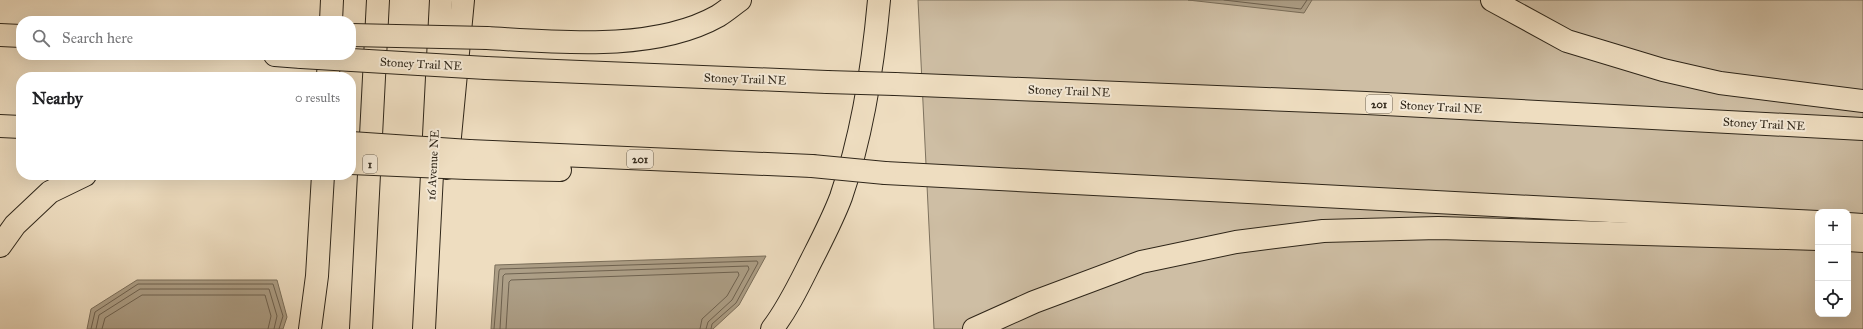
<!DOCTYPE html>
<html lang="en">
<head>
<meta charset="utf-8">
<style>
  body { margin:0; font-family:"IM FELL Great Primer",serif; background:#f6f6f6; color:#202124 }
  .controls { position:absolute; right:12px; bottom:12px; display:grid; overflow:hidden; border-radius:8px; box-shadow:0 4px 16px #0002 }
  .controls button { width:36px; height:36px; display:grid; place-items:center; padding:0; border:0; border-bottom:1px solid #e0e0e0; background:#fff; color:#202124; font:20px sans-serif }
  .list { margin:0; padding:0; list-style:none }
  h2 { display:flex; justify-content:space-between; align-items:center; height:52px; margin:0; padding:0 16px; font-size:17px }
  h2 small { font-size:13px; font-weight:400; color:#757577 }
  .icon { flex:none; width:22px; height:22px; fill:none; stroke:currentColor; stroke-width:2; stroke-linecap:round; stroke-linejoin:round }
  .map { position:relative; flex:none; width:1863px; height:329px; overflow:hidden }
  .search { position:absolute; background:#fff; box-shadow:0 4px 16px #0002; left:16px; top:16px; width:340px; height:44px; display:flex; align-items:center; gap:10px; box-sizing:border-box; padding:0 14px; border-radius:16px; color:#757577; font-size:15px }
  .panel { position:absolute; background:#fff; box-shadow:0 4px 16px #0002; left:16px; top:72px; width:340px; height:108px; border-radius:16px }
  .map>svg:first-child { display:block }
  .green { fill:#cebea4; stroke:#7e725e; fill-rule:evenodd }
  .water { fill:#ad9f87; stroke:#7b6f5b }
  .lines { fill:none; stroke-linecap:round; stroke-linejoin:round }
  .shore { stroke:#6e6250; stroke-width:1 }
  .highway-casing { stroke:#2f2619; stroke-width:24 }
  .highway { stroke:#eeddc0; stroke-width:22 }
  .highway-bridge-casing { stroke:#2f2619; stroke-width:24; stroke-linecap:butt }
  .highway-bridge { stroke:#eeddc0; stroke-width:22 }
  .labels { text-anchor:middle; stroke-width:4; stroke-linejoin:round; paint-order:stroke }
  .shield { fill:#f4e9d6; stroke:#6a6052; stroke-width:1 }
  .shield-label { font-size:11px; font-weight:bold; fill:#2f2619 }
  .street-label { font-size:12px; fill:#2f2619; stroke:#f4e9d6 }
</style>
</head>
<body>
<div class="map">
<svg width="1863" height="329" viewBox="0 0 1863 329">
  <rect width="100%" height="100%" fill="#eeddc0"/>
  <filter id="stains"><feTurbulence type="fractalNoise" baseFrequency=".005" numOctaves="4"/><feColorMatrix values="0 0 0 0 .2 0 0 0 0 .09 0 0 0 0 .02 0 0 0 .5 -.17"/></filter>
  <radialGradient id="worn" r=".72"><stop offset=".6" stop-color="#630" stop-opacity="0"/><stop offset="1" stop-color="#630" stop-opacity=".3"/></radialGradient>
  <path class="green" d="M918,0H1863V329H934ZM1818,212H1848V314H1818Z"/>
  <g class="water">
    <path d="M1188,0H1312L1304,13Z"/>
    <path d="M766,256L739,305L713,329H491L495,265Z"/>
    <path d="M137,280H277L287,317L283,329H87L91,309Z"/>
  </g>
  <g class="lines">
    <g class="shore">
      <path d="M1224,0L1301,9L1307,0"/>
      <path d="M91,329L95,312L138,284H273L283,316L279,329"/>
      <path d="M96,329L99,315L140,289H269L277,316L274,329"/>
      <path d="M102,329L105,318L142,295H265L271,316L268,329"/>
      <path d="M494,329L499,271L500,269L757,261L758,263L736,303L712,324L711,329"/>
      <path d="M500,329L503,276L505,274L748,266L749,269L732,300L708,322L706,329"/>
      <path d="M506,329L509,282L511,280L738,272L739,275L727,296L702,319L700,329"/>
    </g>
    <g class="highway-casing">
      <g id="highway">
        <path d="M1492,0L1567,41L1663,70L1720,83L1863,101"/>
        <path d="M331,21L332,0"/>
        <path d="M0,35L21,36"/>
        <path d="M487,38C558,42 654,52 718,16C726,11 733,5 740,0"/>
        <path d="M275,55L301,57"/>
        <path d="M486,68L827,82"/>
        <path d="M328,77L329,55"/>
        <path d="M895,84L1366,103L1863,129"/>
        <path d="M0,126L21,127"/>
        <path d="M469,151L812,166"/>
        <path d="M447,168L463,0"/>
        <path d="M467,168L560,170"/>
        <path d="M885,173L1818,222"/>
        <path d="M1848,224L1863,225"/>
        <path d="M1848,240L1863,241"/>
        <path d="M0,246L15,225L50,192L85,175"/>
        <path d="M310,329L317,276L323,175"/>
        <path d="M361,329L378,0"/>
        <path d="M424,329L441,0"/>
        <path d="M772,329C786,311 797,289 807,269C819,245 832,221 841,197C863,133 873,67 879,0"/>
        <path d="M974,329L1034,302L1141,262L1236,242L1323,231L1438,228L1818,239"/>
      </g>
    </g>
    <use href="#highway" class="highway"/>
    <g class="highway-bridge-casing">
      <g id="highway-bridge">
        <path d="M351,35L487,38"/>
        <path d="M301,57L486,68"/>
        <path d="M827,82L895,84"/>
        <path d="M351,143L469,151"/>
        <path d="M351,163L467,168"/>
        <path d="M812,166L885,173"/>
      </g>
    </g>
    <use href="#highway-bridge" class="highway-bridge"/>
  </g>
  <g class="labels">
    <g class="shield">
      <rect x="1366" y="95" width="26" height="18" rx="3"/>
      <rect x="627" y="150" width="26" height="18" rx="3"/>
      <rect x="363" y="155" width="14" height="18" rx="3"/>
    </g>
    <g class="shield-label">
      <text x="1379" y="108">201</text>
      <text x="640" y="163">201</text>
      <text x="370" y="168">1</text>
    </g>
    <g class="street-label">
      <text transform="translate(421 64) rotate(3)" y="4">Stoney Trail NE</text>
      <text transform="translate(745 79) rotate(2)" y="4">Stoney Trail NE</text>
      <text transform="translate(1069 91) rotate(2)" y="4">Stoney Trail NE</text>
      <text transform="translate(1441 107) rotate(3)" y="4">Stoney Trail NE</text>
      <text transform="translate(1764 124) rotate(3)" y="4">Stoney Trail NE</text>
      <text transform="translate(433 165) rotate(-87)" y="4">16 Avenue NE</text>
    </g>
  </g>
  <rect width="100%" height="100%" filter="url(#stains)"/>
  <rect width="100%" height="100%" fill="url(#worn)"/>
</svg>
<div class="controls">
<button>+</button>
<button>−</button>
<button><svg class="icon" aria-label="locate" viewBox="0 0 24 24"><circle cx="12" cy="12" r="6"/><path d="M12 2v4M12 18v4M2 12h4M18 12h4"/></svg></button>
</div>
<div class="search"><svg class="icon" aria-label="search" viewBox="0 0 24 24"><circle cx="10" cy="10" r="6"/><path d="M15 15l6 6"/></svg>Search here</div>
<section class="panel">
<h2>Nearby<small>0 results</small></h2>
<ul class="list">
</ul>
</section>
</div>
</body>
</html>
